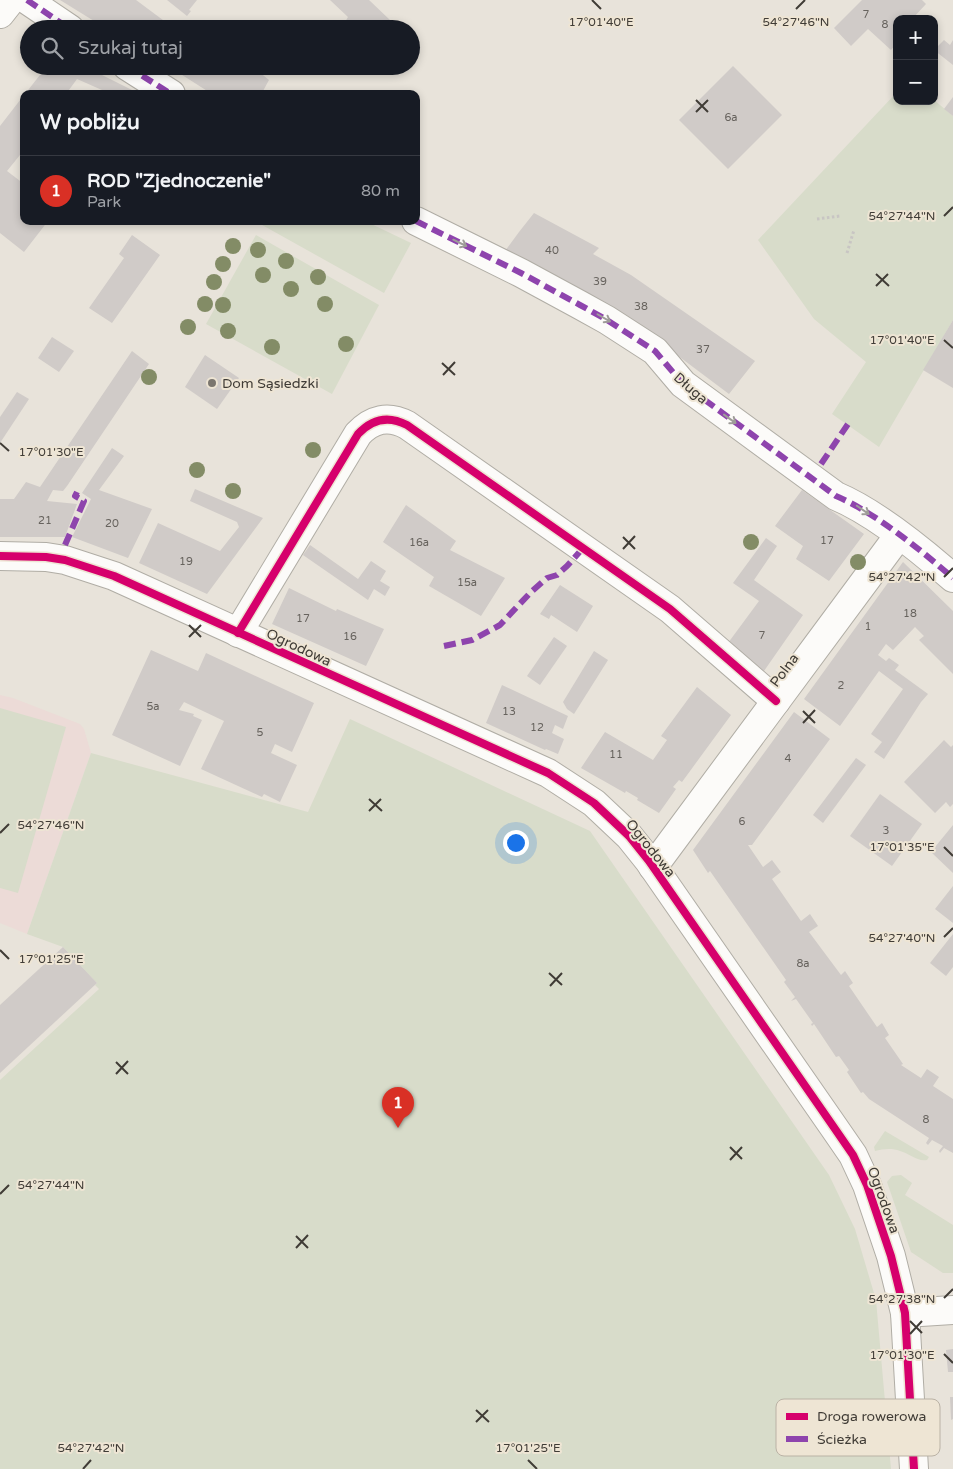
<!DOCTYPE html>
<html lang="pl">
<head>
<meta charset="utf-8">
<style>
  body { margin:0; font-family:"Varela Round",sans-serif; background:#20242c; color:#f1f3f6 }
  .controls { position:absolute; right:15px; top:15px; display:grid; overflow:hidden; border-radius:10px; box-shadow:0 2px 8px #0003 }
  .controls button { width:45px; height:45px; display:grid; place-items:center; padding:0; border:0; border-bottom:1px solid #363941; background:#171b24; color:#f1f3f6; font:25px sans-serif }
  .you { position:absolute; left:515px; top:842px; width:18px; height:18px; margin:-12px; border:4px solid #fff; border-radius:50%; background:#1a73e8; box-shadow:0 0 0 8px #1a73e833 }
  .badge { display:grid; place-items:center; width:32px; height:32px; border-radius:50%; background:#d93025; color:#fff; font-size:16px; font-weight:700 }
  .pin { position:absolute; translate:-50% -41px; filter:drop-shadow(0 1px 2px #0008) }
  .pin::after { content:''; position:absolute; top:26px; width:18px; height:15px; background:inherit; clip-path:polygon(0 0,100% 0,50% 100%) }
  .list { margin:0; padding:0; list-style:none }
  h2 { display:flex; justify-content:space-between; align-items:center; height:65px; margin:0; padding:0 20px; font-size:21px }
  h2 small { font-size:16px; font-weight:400; color:#9ea1a6 }
  .list li { display:grid; grid-template-columns:32px 1fr auto; gap:15px; align-items:center; box-sizing:border-box; height:70px; padding:0 20px; border-top:1px solid #363941 }
  .list b { display:block; font-size:19px; white-space:nowrap }
  .list p { margin:0; font-size:16px; white-space:nowrap; color:#9ea1a6 }
  .list em { font-size:16px; font-style:normal; color:#9ea1a6 }
  .icon { flex:none; width:28px; height:28px; fill:none; stroke:currentColor; stroke-width:2; stroke-linecap:round; stroke-linejoin:round }
  .map { position:relative; flex:none; width:953px; height:1469px; overflow:hidden }
  .search { position:absolute; background:#171b24; box-shadow:0 2px 8px #0003; left:20px; top:20px; width:400px; height:55px; display:flex; align-items:center; gap:12px; box-sizing:border-box; padding:0 18px; border-radius:28px; color:#9ea1a6; font-size:19px }
  .panel { position:absolute; background:#171b24; box-shadow:0 2px 8px #0003; left:20px; top:90px; width:400px; height:135px; border-radius:10px }
  .map>svg:first-child { display:block }
  .education { fill:#ecdbd7 }
  .green { fill:#d8dcca }
  .building { fill:#d0cbc8 }
  .lines { fill:none; stroke-linecap:round; stroke-linejoin:round }
  .minor-casing { stroke:#b0ada5; stroke-width:30 }
  .path { stroke:#c8c5c3; stroke-width:3; stroke-dasharray:2.5 2.5; stroke-linecap:butt }
  .minor { stroke:#fcfbf9; stroke-width:28 }
  .quiet { stroke:#8e44ad; stroke-width:6; stroke-dasharray:12 6; stroke-linecap:butt }
  .cycleway-casing { stroke:#eee5d4; stroke-width:11 }
  .cycleway { stroke:#d6006c; stroke-width:8 }
  .tree { fill:#838c66 }
  .oneway { stroke:#9e9c98 }
  .ticks { fill:none; stroke:#403c36; stroke-width:2 }
  .poi-dot { fill:#7b766f; stroke:#eee5d4; stroke-width:2 }
  .labels { text-anchor:middle; stroke-width:4; stroke-linejoin:round; paint-order:stroke }
  .number-label { font-size:11px; fill:#67635e }
  .poi-label { font-size:14px; fill:#403c36; stroke:#eee5d4; text-anchor:start }
  .street-label { font-size:14px; fill:#403c36; stroke:#eee5d4 }
  .key { fill:#eee5d4; stroke:#bab2a5; stroke-width:1 }
  .key-label { font-size:14px; fill:#403c36 }
  .ticks-label { font-size:12px; text-anchor:middle; fill:#403c36; stroke:#eee5d4; stroke-width:4; stroke-linejoin:round; paint-order:stroke }
</style>
</head>
<body>
<div class="map">
<svg width="953" height="1469" viewBox="0 0 953 1469">
  <rect width="100%" height="100%" fill="#e8e3da"/>
  <path class="education" d="M0,695L13,698L80,724L84,729L91,753L27,934L0,923Z"/>
  <g class="green">
    <path d="M897,92V101H934V100L953,116V320L879,447L832,414L866,362L814,319L758,240Z"/>
    <path d="M255,221H365L411,243L384,293Z"/>
    <path d="M256,235L379,305L332,394L206,324Z"/>
    <path d="M0,708L66,727L18,893L0,888Z"/>
    <path d="M350,719L590,831L829,1175L855,1229L876,1300L891,1469H0V1080L99,989L95,985L97,983L63,947L27,934L91,753L308,812Z"/>
    <path d="M885,1131L929,1157L927,1160C917,1162 909,1153 900,1151C892,1148 883,1149 875,1151L874,1147Z"/>
    <path d="M901,1175L912,1183L905,1195L953,1225V1273H943L911,1252L887,1182L892,1176Z"/>
  </g>
  <g class="building">
    <path d="M60,0H136L175,29H107Z"/>
    <path d="M167,0H197L189,10L191,11L187,16Z"/>
    <path d="M330,0H369L390,20L383,29H341L348,17Z"/>
    <path d="M862,0H922L926,4L912,19H897V34L894,36L897,38V43L891,50L868,29L851,46L834,28Z"/>
    <path d="M944,40L950,45L953,40V65L934,50Z"/>
    <path d="M47,66H84L140,94H111L77,79L66,94H25Z"/>
    <path d="M168,66H216L228,74L232,66H252L269,80L263,91L265,94H212Z"/>
    <path d="M733,66L782,115L728,169L679,120Z"/>
    <path d="M24,95V150L7,171L24,184V221H48L24,252L0,233V126Z"/>
    <path d="M953,97V116L944,109Z"/>
    <path d="M534,213L599,248L593,254L631,275L755,361L729,394L649,334L505,251L519,232Z"/>
    <path d="M132,235L160,255L112,323L89,308L124,258L119,254Z"/>
    <path d="M953,320V388L923,370Z"/>
    <path d="M52,337L74,351L59,372L38,358Z"/>
    <path d="M132,351L149,364L67,486L63,491L53,490L47,501L77,504L65,537H0V499H14L26,482L40,487Z"/>
    <path d="M205,355L239,378L217,409L185,387Z"/>
    <path d="M17,392L29,399L0,443V417Z"/>
    <path d="M112,448L124,456L99,490L152,509L128,558L72,537L91,499L82,493Z"/>
    <path d="M195,489L263,518L207,594L139,563L158,523L220,551L239,527L237,522L190,501Z"/>
    <path d="M802,490L864,534L829,581L796,559L803,546L775,526Z"/>
    <path d="M406,505L456,541L450,550L505,578L481,616L429,586L434,577L383,542Z"/>
    <path d="M766,538L777,546L754,580L803,615L764,671L728,643L759,601L733,583Z"/>
    <path d="M310,545L358,579L371,561L386,571L380,581L390,587L385,596L374,589L368,600L303,555Z"/>
    <path d="M903,562L953,611V674L919,640L924,636L915,627L893,650L886,644L878,655L886,661L889,658L899,665L895,670L928,694L921,702L884,759L874,752L882,742L871,734L903,689L879,671L840,726L804,699Z"/>
    <path d="M560,585L593,606L577,632L551,615L549,619L540,614Z"/>
    <path d="M289,588L336,611L337,609L384,629L366,666L272,624Z"/>
    <path d="M554,637L567,646L540,685L527,676Z"/>
    <path d="M151,650L198,671L206,653L314,703L292,752L275,744L271,753L297,765L280,802L264,794L262,797L201,769L224,721L184,702L179,710L194,714L193,716L202,720L180,766L112,735Z"/>
    <path d="M594,651L608,660L574,714L567,709L563,702Z"/>
    <path d="M502,685L568,716L563,729L555,725L552,733L564,739L558,754L546,749L545,750L486,723Z"/>
    <path d="M697,687L731,715L682,782L679,780L673,787L676,789L659,813L637,800L638,798L626,791L625,793L581,768L605,732L653,760L667,740L661,736Z"/>
    <path d="M794,712L830,739L766,826L752,845H748L763,867L772,860L781,872L772,879L801,921L810,914L818,926L809,932L841,975L845,971L853,983L849,986L877,1027L882,1023L889,1035L885,1038L903,1064L901,1065L921,1078L927,1069L939,1077L933,1086L953,1099V1153L944,1148L940,1153L939,1151L943,1146L932,1140L928,1145L926,1143L929,1138L869,1099L863,1092L861,1093L847,1072L849,1070L839,1056L836,1057L814,1024L812,1026L811,1024L813,1023L796,999L791,1001L795,997L784,982L786,980L710,871L708,873L693,850Z"/>
    <path d="M944,740L951,747L953,745V804L950,807L946,802L935,813L904,782Z"/>
    <path d="M856,758L866,765L823,823L813,815Z"/>
    <path d="M880,794L922,824L892,866L850,836Z"/>
    <path d="M953,825V873L931,852Z"/>
    <path d="M953,886V923L935,909Z"/>
    <path d="M953,934V967L946,976L930,963Z"/>
    <path d="M63,947L97,983L0,1073V1005Z"/>
    <path d="M953,1349V1372H948L946,1350Z"/>
    <path d="M950,1397H953V1419L951,1420Z"/>
  </g>
  <g class="lines">
    <g class="minor-casing">
      <g id="minor">
        <path d="M27,0L70,29"/>
        <path d="M0,14L11,0"/>
        <path d="M127,66L171,94"/>
        <path d="M416,221L521,273L580,305L607,320L655,351L683,384L836,496C874,512 921,550 953,578"/>
        <path d="M0,556L46,557L65,560L114,576L548,773L594,803L629,836L649,861L833,1126L853,1155L867,1185L891,1256L905,1313L914,1469"/>
        <path d="M238,633L358,434C372,419 388,415 407,425L670,609L776,701"/>
        <path d="M653,867L899,535"/>
        <path d="M905,1313L953,1310"/>
      </g>
    </g>
    <g class="path">
      <path d="M817,219L840,216"/>
      <path d="M847,253L854,230"/>
    </g>
    <use href="#minor" class="minor"/>
    <g class="quiet">
      <path d="M27,0L70,29"/>
      <path d="M127,66L171,94"/>
      <path d="M416,221L521,273L580,305L607,320L655,351L683,384L836,496C874,512 921,550 953,578"/>
      <path d="M821,464L848,424"/>
      <path d="M65,545L84,501L75,496L77,492"/>
      <path d="M444,646L472,640L500,625L531,592L547,578L557,575L567,566L583,548"/>
    </g>
    <g class="cycleway-casing">
      <g id="cycleway">
        <path d="M0,556L46,557L65,560L114,576L548,773L594,803L629,836L649,861L833,1126L853,1155L867,1185L891,1256L905,1313L914,1469"/>
        <path d="M238,633L358,434C372,419 388,415 407,425L670,609L776,701"/>
      </g>
    </g>
    <use href="#cycleway" class="cycleway"/>
  </g>
  <g class="tree">
    <circle cx="233" cy="246" r="8"/>
    <circle cx="258" cy="250" r="8"/>
    <circle cx="286" cy="261" r="8"/>
    <circle cx="223" cy="264" r="8"/>
    <circle cx="263" cy="275" r="8"/>
    <circle cx="318" cy="277" r="8"/>
    <circle cx="214" cy="282" r="8"/>
    <circle cx="291" cy="289" r="8"/>
    <circle cx="205" cy="304" r="8"/>
    <circle cx="325" cy="304" r="8"/>
    <circle cx="223" cy="305" r="8"/>
    <circle cx="188" cy="327" r="8"/>
    <circle cx="228" cy="331" r="8"/>
    <circle cx="346" cy="344" r="8"/>
    <circle cx="272" cy="347" r="8"/>
    <circle cx="149" cy="377" r="8"/>
    <circle cx="313" cy="450" r="8"/>
    <circle cx="197" cy="470" r="8"/>
    <circle cx="233" cy="491" r="8"/>
    <circle cx="751" cy="542" r="8"/>
    <circle cx="858" cy="562" r="8"/>
  </g>
  <defs><path id="oneway-shaft" d="M-6 0H5M1.5-3L5.5 0L1.5 3" fill="none" stroke-width="1.6" stroke-linecap="round" stroke-linejoin="round" transform="scale(1.25)"/></defs>
  <g class="oneway">
    <use href="#oneway-shaft" transform="translate(460 243) rotate(26)"/>
    <use href="#oneway-shaft" transform="translate(604 318) rotate(30)"/>
    <use href="#oneway-shaft" transform="translate(730 419) rotate(36)"/>
    <use href="#oneway-shaft" transform="translate(863 510) rotate(35)"/>
  </g>
  <path class="ticks" d="M592,0L601,9M796,9L805,0M696,100L708,112M696,112L708,100M944,216L953,207M876,274L889,286M876,286L888,274M944,340L953,348M442,363L455,375M443,375L455,362M0,443L9,451M623,537L635,549M623,549L635,536M944,577L953,568M189,625L201,637M189,637L201,625M803,711L815,723M803,723L815,710M369,799L382,811M369,811L381,799M0,833L9,824M944,847L953,856M944,937L953,928M0,950L9,959M549,973L562,985M550,986L562,973M116,1062L128,1074M116,1074L128,1061M730,1147L742,1159M730,1160L742,1147M0,1194L9,1185M296,1236L308,1248M296,1248L308,1235M944,1298L953,1289M910,1321L922,1333M910,1334L922,1321M944,1354L953,1363M476,1410L489,1422M476,1422L488,1410M528,1460L537,1469M83,1469L91,1460"/>
  <circle class="poi-dot" cx="212" cy="383" r="5"/>
  <g class="labels">
    <g class="number-label">
      <text x="866" y="18">7</text>
      <text x="885" y="28">8</text>
      <text x="731" y="121">6a</text>
      <text x="552" y="254">40</text>
      <text x="600" y="285">39</text>
      <text x="641" y="310">38</text>
      <text x="703" y="353">37</text>
      <text x="45" y="524">21</text>
      <text x="112" y="527">20</text>
      <text x="827" y="544">17</text>
      <text x="419" y="546">16a</text>
      <text x="186" y="565">19</text>
      <text x="467" y="586">15a</text>
      <text x="910" y="617">18</text>
      <text x="303" y="622">17</text>
      <text x="868" y="630">1</text>
      <text x="762" y="639">7</text>
      <text x="350" y="640">16</text>
      <text x="841" y="689">2</text>
      <text x="153" y="710">5a</text>
      <text x="509" y="715">13</text>
      <text x="537" y="731">12</text>
      <text x="260" y="736">5</text>
      <text x="616" y="758">11</text>
      <text x="788" y="762">4</text>
      <text x="742" y="825">6</text>
      <text x="886" y="834">3</text>
      <text x="803" y="967">8a</text>
      <text x="926" y="1123">8</text>
    </g>
    <g class="poi-label">
      <text x="222" y="388">Dom Sąsiedzki</text>
    </g>
    <g class="street-label">
      <text transform="translate(691 388) rotate(41)" y="5">Długa</text>
      <text transform="translate(299 647) rotate(25)" y="5">Ogrodowa</text>
      <text transform="translate(784 670) rotate(-53)" y="5">Polna</text>
      <text transform="translate(651 848) rotate(51)" y="5">Ogrodowa</text>
      <text transform="translate(884 1200) rotate(70)" y="5">Ogrodowa</text>
    </g>
  </g>
  <rect x="776" y="1399" width="164" height="57" rx="8" class="key"/>
  <rect x="786" y="1413" width="22" height="7" fill="#d6006c"/>
  <rect x="786" y="1436" width="22" height="6" fill="#8e44ad"/>
  <g class="key-label">
    <text x="817" y="1421">Droga rowerowa</text>
    <text x="817" y="1444">Ścieżka</text>
  </g>
  <g class="ticks-label">
    <text x="601" y="26">17°01'40"E</text>
    <text x="796" y="26">54°27'46"N</text>
    <text x="902" y="220">54°27'44"N</text>
    <text x="902" y="344">17°01'40"E</text>
    <text x="51" y="456">17°01'30"E</text>
    <text x="902" y="581">54°27'42"N</text>
    <text x="51" y="829">54°27'46"N</text>
    <text x="902" y="851">17°01'35"E</text>
    <text x="902" y="942">54°27'40"N</text>
    <text x="51" y="963">17°01'25"E</text>
    <text x="51" y="1189">54°27'44"N</text>
    <text x="902" y="1303">54°27'38"N</text>
    <text x="902" y="1359">17°01'30"E</text>
    <text x="91" y="1452">54°27'42"N</text>
    <text x="528" y="1452">17°01'25"E</text>
  </g>
</svg>
<div class="controls">
<button>+</button>
<button>−</button>
</div>
<div class="you"></div>
<div class="pin badge" style="left:398px;top:1128px">1</div>
<div class="search"><svg class="icon" aria-label="search" viewBox="0 0 24 24"><circle cx="10" cy="10" r="6"/><path d="M15 15l6 6"/></svg>Szukaj tutaj</div>
<section class="panel">
<h2>W pobliżu<small></small></h2>
<ul class="list">
<li><span class="badge">1</span><div><b>ROD &quot;Zjednoczenie&quot;</b><p>Park</p></div><em>80 m</em></li>
</ul>
</section>
</div>
</body>
</html>
